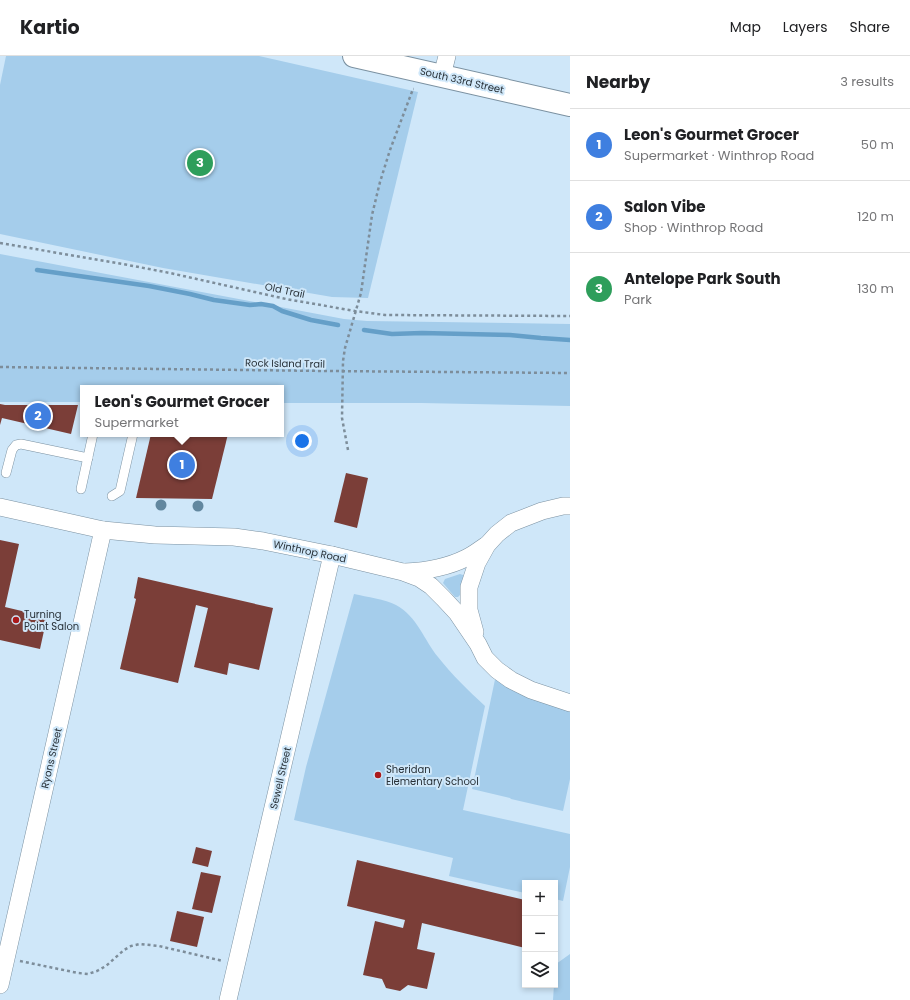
<!DOCTYPE html>
<html lang="en">
<head>
<meta charset="utf-8">
<style>
  body { margin:0; font-family:Poppins,sans-serif; background:#f2f2f2; color:#202124 }
  .controls { position:absolute; right:12px; bottom:12px; display:grid; overflow:hidden; border-radius:0px; box-shadow:0 2px 6px #0003 }
  .controls button { width:36px; height:36px; display:grid; place-items:center; padding:0; border:0; border-bottom:1px solid #e0e0e0; background:#fff; color:#202124; font:20px sans-serif }
  .you { position:absolute; left:302px; top:385px; width:14px; height:14px; margin:-10px; border:3px solid #fff; border-radius:50%; background:#1a73e8; box-shadow:0 0 0 6px #1a73e833 }
  .badge { display:grid; place-items:center; width:26px; height:26px; border-radius:50%; background:#d93025; color:#fff; font-size:13px; font-weight:700 }
  .pin { position:absolute; translate:-50% -50%; border:2px solid #fff; box-shadow:0 1px 4px #0006 }
  .popup { position:absolute; left:80px; top:329px; width:204px; height:52px; box-sizing:border-box; display:grid; place-content:center; border-radius:0px; background:#fff; filter:drop-shadow(0 1px 3px #0005); font-size:13px; white-space:nowrap; color:#757577 }
  .popup b { font-size:15px; color:#202124 }
  .popup::after { content:''; position:absolute; left:50%; top:100%; margin-left:-8px; border:8px solid transparent; border-top-color:#fff }
  .list { margin:0; padding:0; list-style:none }
  h2 { display:flex; justify-content:space-between; align-items:center; height:52px; margin:0; padding:0 16px; font-size:17px }
  h2 small { font-size:13px; font-weight:400; color:#757577 }
  .list li { display:grid; grid-template-columns:26px 1fr auto; gap:12px; align-items:center; box-sizing:border-box; height:72px; padding:0 16px; border-top:1px solid #e0e0e0 }
  .list b { display:block; font-size:15px; white-space:nowrap }
  .list p { margin:0; font-size:13px; white-space:nowrap; color:#757577 }
  .list em { font-size:13px; font-style:normal; color:#757577 }
  .icon { flex:none; width:22px; height:22px; fill:none; stroke:currentColor; stroke-width:2; stroke-linecap:round; stroke-linejoin:round }
  .map { position:relative; flex:none; width:570px; height:944px; overflow:hidden }
  header { display:flex; align-items:center; gap:24px; box-sizing:border-box; height:56px; padding:0 20px; background:#fff; border-bottom:1px solid #e0e0e0 }
  header strong { font-size:19px }
  nav { display:flex; gap:22px; margin-inline-start:auto; font-size:14px }
  main { display:flex }
  aside { flex:1; background:#fff }
  .map>svg:first-child { display:block }
  .green { fill:#a5cdeb }
  .lines { fill:none; stroke-linecap:round; stroke-linejoin:round }
  .stream { stroke:#659fc8; stroke-width:4.5 }
  .building { fill:#7b3e38 }
  .service-casing { stroke:#7b91a1; stroke-width:10 }
  .minor-casing { stroke:#7b91a1; stroke-width:18 }
  .secondary-casing { stroke:#7b91a1; stroke-width:24 }
  .path { stroke:#7d8d9a; stroke-width:2.5; stroke-dasharray:3 3; stroke-linecap:butt }
  .service { stroke:#fff; stroke-width:9 }
  .minor { stroke:#fff; stroke-width:17 }
  .secondary { stroke:#fff; stroke-width:22 }
  .tree { fill:#62879f }
  .poi-dot { fill:#ab191a; stroke:#cfe7f9; stroke-width:1.5 }
  .labels { text-anchor:middle; stroke-width:4; stroke-linejoin:round; paint-order:stroke }
  .street-label { font-size:10px; fill:#283138; stroke:#cfe7f9 }
  .poi-label { font-size:10px; fill:#283138; stroke:#cfe7f9; text-anchor:start }
</style>
</head>
<body>
<header>
<strong>Kartio</strong>
<nav><a>Map</a><a>Layers</a><a>Share</a></nav>
</header>
<main>
<div class="map">
<svg width="570" height="944" viewBox="0 0 570 944">
  <rect width="100%" height="100%" fill="#cfe7f9"/>
  <g class="green">
    <path d="M6,0H259L418,36L368,242L332,241L163,212L0,178V29Z"/>
    <path d="M0,198L344,263L367,265L570,268V350L421,347H281V332H83V346H0Z"/>
    <path d="M460,518L463,519L464,520L461,538L458,541H455L443,527L445,523Z"/>
    <path d="M354,538C367,541 385,543 396,549C417,560 424,584 438,601C452,619 468,634 485,650L463,754L570,778V811L563,845L555,843V827H525V837L449,820L453,802L294,764L306,711Z"/>
    <path d="M497,614L570,647V723L563,755L511,743L510,742L472,733Z"/>
    <path d="M570,898V944H553L554,929H555L556,908Z"/>
  </g>
  <g class="lines">
    <g class="stream">
      <path d="M37,214L149,230L190,238L214,244L250,249L261,248L273,250L282,255L311,264L338,269"/>
      <path d="M364,274L392,278L422,277L510,279L541,282L570,284"/>
    </g>
  </g>
  <g class="building">
    <path d="M0,348L5,349H78L71,378L2,362L0,369Z"/>
    <path d="M151,378H228L212,443L136,442Z"/>
    <path d="M346,417L368,422L357,472L334,466Z"/>
    <path d="M0,484L19,488L5,551L47,561L40,593L0,584Z"/>
    <path d="M138,521L273,552L259,614L229,607L227,619L194,611L208,552L196,549L178,627L120,613L136,543L134,542Z"/>
    <path d="M196,791L212,795L208,811L192,807Z"/>
    <path d="M357,804L525,844V892L422,867L417,893L435,897L427,933L408,929L400,935L386,932L382,923L363,919L375,865L403,872L405,864L347,850Z"/>
    <path d="M201,816L221,820L212,857L192,853Z"/>
    <path d="M177,855L204,861L197,891L170,885Z"/>
  </g>
  <g class="lines">
    <g class="service-casing">
      <g id="service">
        <path d="M6,417L12,394L16,389L21,388L88,402"/>
        <path d="M81,433L93,378"/>
        <path d="M112,440L120,435L133,378"/>
      </g>
    </g>
    <g class="minor-casing">
      <g id="minor">
        <path d="M442,20L447,0"/>
        <path d="M0,451L103,474L155,479L234,481L263,485L332,499L403,516L419,522L431,530L444,543L457,557L478,588L485,602L497,614L511,624L531,634L570,647"/>
        <path d="M405,516C426,515 448,511 466,502C473,499 479,494 485,490"/>
        <path d="M475,576L469,554V531L477,507L487,489L497,478L511,467L542,455L563,450H570"/>
        <path d="M0,929L103,474"/>
        <path d="M228,944L332,499"/>
      </g>
    </g>
    <g class="secondary-casing">
      <path id="secondary" d="M354,0L570,49"/>
    </g>
    <g class="path">
      <path d="M0,187L128,209L170,217L286,243L355,255L385,259L570,260"/>
      <path d="M0,311L326,315L570,317"/>
      <path d="M348,394L342,362L343,305L345,292L361,237L372,159L380,126L390,94L413,33H414"/>
      <path d="M20,905L78,917L88,918L97,915L106,910L124,894L131,890L140,888L159,890L223,905"/>
    </g>
    <use href="#service" class="service"/>
    <use href="#minor" class="minor"/>
    <use href="#secondary" class="secondary"/>
  </g>
  <g class="tree">
    <circle cx="161" cy="449" r="5.5"/>
    <circle cx="198" cy="450" r="5.5"/>
  </g>
  <g class="poi-dot">
    <circle cx="16" cy="564" r="4"/>
    <circle cx="378" cy="719" r="4"/>
  </g>
  <g class="labels">
    <g class="street-label">
      <text transform="translate(462 24) rotate(13)" y="4">South 33rd Street</text>
      <text transform="translate(285 234) rotate(12)" y="4">Old Trail</text>
      <text transform="translate(285 307) rotate(1)" y="4">Rock Island Trail</text>
      <text transform="translate(310 495) rotate(12)" y="4">Winthrop Road</text>
      <text transform="translate(51 702) rotate(-77)" y="4">Ryons Street</text>
      <text transform="translate(280 722) rotate(-77)" y="4">Sewell Street</text>
    </g>
    <g class="poi-label">
      <text x="24" y="562">Turning<tspan x="24" dy="12">Point Salon</tspan></text>
      <text x="386" y="717">Sheridan<tspan x="386" dy="12">Elementary School</tspan></text>
    </g>
  </g>
</svg>
<div class="controls">
<button>+</button>
<button>−</button>
<button><svg class="icon" aria-label="layers" viewBox="0 0 24 24"><path d="M12 4l9 5-9 5-9-5zM3 14l9 5 9-5"/></svg></button>
</div>
<div class="you"></div>
<div class="pin badge" style="left:182px;top:409px;background:#3f7fe0">1</div>
<div class="popup"><b>Leon's Gourmet Grocer</b>Supermarket</div>
<div class="pin badge" style="left:38px;top:360px;background:#3f7fe0">2</div>
<div class="pin badge" style="left:200px;top:107px;background:#2e9e5b">3</div>
</div>
<aside>
<h2>Nearby<small>3 results</small></h2>
<ul class="list">
<li><span class="badge" style="background:#3f7fe0">1</span><div><b>Leon's Gourmet Grocer</b><p>Supermarket · Winthrop Road</p></div><em>50 m</em></li>
<li><span class="badge" style="background:#3f7fe0">2</span><div><b>Salon Vibe</b><p>Shop · Winthrop Road</p></div><em>120 m</em></li>
<li><span class="badge" style="background:#2e9e5b">3</span><div><b>Antelope Park South</b><p>Park</p></div><em>130 m</em></li>
</ul>
</aside>
</main>
</body>
</html>
